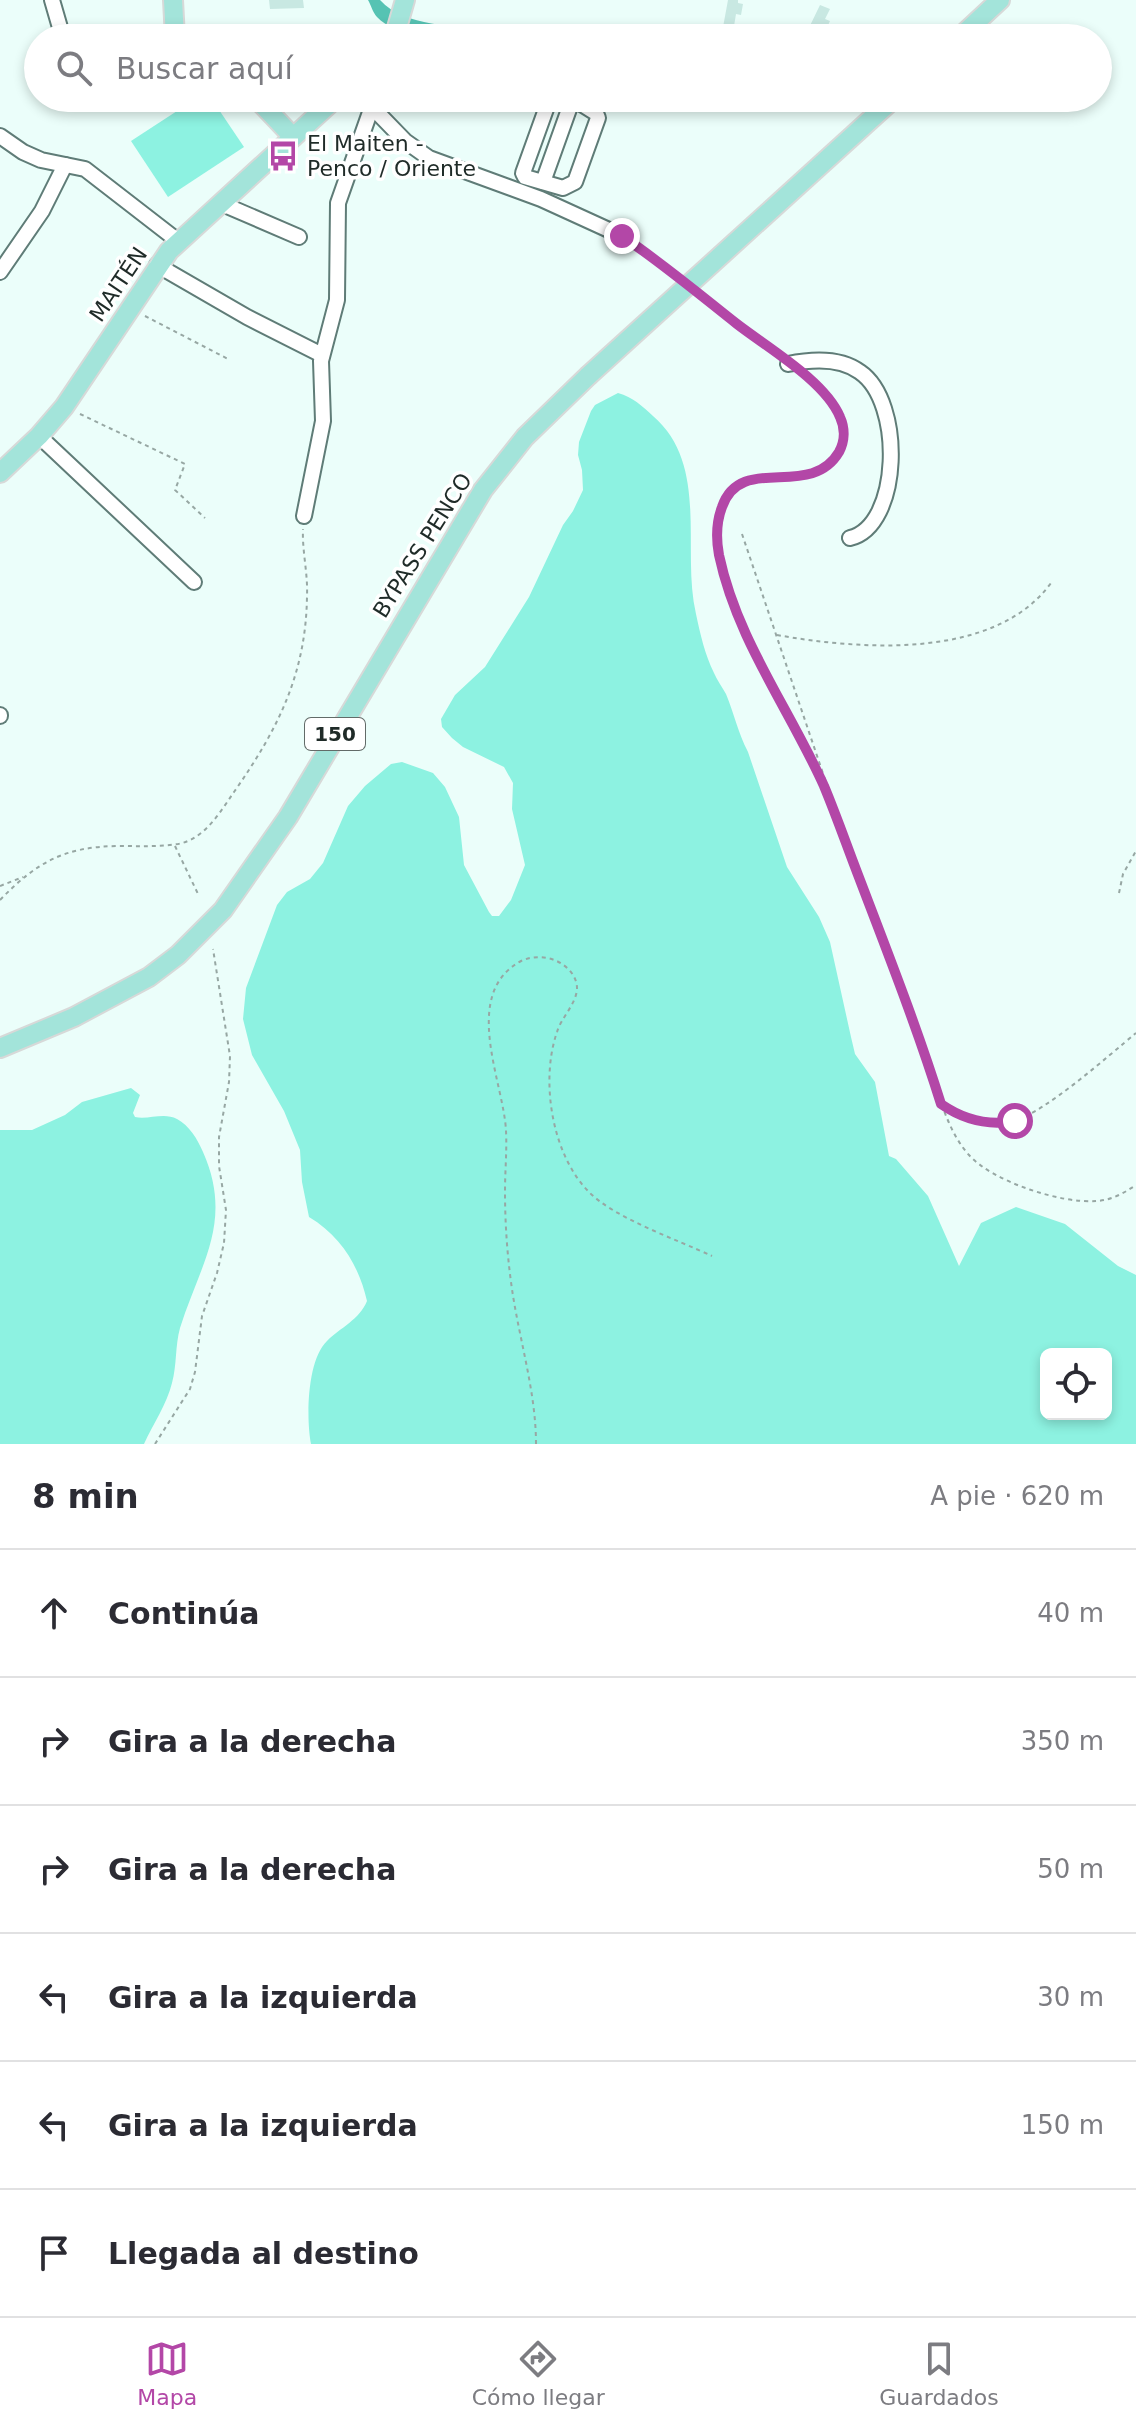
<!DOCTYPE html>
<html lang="es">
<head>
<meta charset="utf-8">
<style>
  body { margin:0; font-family:"DejaVu Sans",sans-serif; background:#f7f7f7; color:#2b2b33 }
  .controls { position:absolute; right:24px; bottom:24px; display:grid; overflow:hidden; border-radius:12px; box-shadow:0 4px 12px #0003 }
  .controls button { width:72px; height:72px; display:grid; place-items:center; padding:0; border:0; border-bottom:2px solid #e1e1e2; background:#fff; color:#2b2b33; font:40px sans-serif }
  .stop { position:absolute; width:24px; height:24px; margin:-18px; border:6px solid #b347a7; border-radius:50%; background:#fff }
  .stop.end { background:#b347a7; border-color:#fff; box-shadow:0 2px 8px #0008 }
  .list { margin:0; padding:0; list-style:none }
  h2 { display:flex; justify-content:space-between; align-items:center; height:104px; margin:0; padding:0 32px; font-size:34px }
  h2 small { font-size:26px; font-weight:400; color:#7c7c81 }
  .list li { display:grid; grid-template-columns:52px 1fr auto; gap:24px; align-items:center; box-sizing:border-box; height:128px; padding:0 32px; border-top:2px solid #e1e1e2 }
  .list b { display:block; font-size:30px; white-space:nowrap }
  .list em { font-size:26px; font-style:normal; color:#7c7c81 }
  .icon { flex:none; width:44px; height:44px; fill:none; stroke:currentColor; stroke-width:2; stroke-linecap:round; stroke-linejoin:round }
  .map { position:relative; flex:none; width:1136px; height:1444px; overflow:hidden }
  .search { position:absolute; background:#fff; box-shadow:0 4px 12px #0003; left:24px; right:24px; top:24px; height:88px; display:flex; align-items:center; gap:20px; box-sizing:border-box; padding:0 28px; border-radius:44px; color:#7c7c81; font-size:30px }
  .sheet { height:872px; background:#fff }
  nav { display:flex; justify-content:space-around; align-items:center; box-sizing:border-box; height:112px; border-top:2px solid #e1e1e2; background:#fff; font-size:22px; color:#7c7c81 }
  nav a { display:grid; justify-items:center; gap:4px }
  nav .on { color:#b347a7 }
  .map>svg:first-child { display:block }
  .green { fill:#8df2e1; fill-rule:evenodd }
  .water { fill:#56c3b3 }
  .building { fill:#c8e8e2 }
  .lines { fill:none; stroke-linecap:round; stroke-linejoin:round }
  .minor-casing { stroke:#5f7c77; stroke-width:18 }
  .major-casing { stroke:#d7d9d8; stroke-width:22 }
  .path { stroke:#97a7a3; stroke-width:2; stroke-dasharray:4 4; stroke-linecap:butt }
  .minor { stroke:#fff; stroke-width:14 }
  .major { stroke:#a3e4da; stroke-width:18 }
  .major-bridge-casing { stroke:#d7d9d8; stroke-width:22; stroke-linecap:butt }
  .major-bridge { stroke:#a3e4da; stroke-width:18 }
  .route { stroke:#b347a7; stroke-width:10 }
  .labels { text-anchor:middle; stroke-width:7; stroke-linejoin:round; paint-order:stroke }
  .shield { fill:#fff; stroke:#626b68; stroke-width:2 }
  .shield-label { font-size:20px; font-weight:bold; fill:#1f2b28 }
  .poi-label { font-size:22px; fill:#1f2b28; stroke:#fff; text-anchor:start }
  .street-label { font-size:22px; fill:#1f2b28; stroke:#fff }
</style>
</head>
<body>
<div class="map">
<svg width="1136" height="1444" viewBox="0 0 1136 1444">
  <rect width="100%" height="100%" fill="#ebfefa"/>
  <g class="green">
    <path d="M197,98H211L244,147L168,197L131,141Z"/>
    <path d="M618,393C633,397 642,406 653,416C710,465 681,550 696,614C700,633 705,655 714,673C717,680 722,687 726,694C734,713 738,733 748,752L787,867L819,917L830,942L851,1037L855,1054L875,1082L889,1156L896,1159L928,1196L959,1266L981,1223L1016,1207L1065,1224L1118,1266L1136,1275V1444H311C306,1418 307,1360 327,1341C340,1328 360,1319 367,1301C359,1266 341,1236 309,1217L302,1182L300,1150L284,1111L252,1055L243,1019L246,988L277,905L287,892L310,879L323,863L348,806L365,786L391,764L402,762L433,773L445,787L459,817L464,865L489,912L492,916H499L511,900L525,865L512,809L513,783L504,767L463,747L452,738L442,727L441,719L455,695L485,667L529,597L563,525L573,511L583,490L582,470L578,455L579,442L591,411L595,405ZM1106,1354V1414H1046V1354Z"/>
    <path d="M131,1088L140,1095L133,1113L135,1117C148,1120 164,1112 177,1119C189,1125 198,1140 203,1152C234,1222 200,1264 180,1328C175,1346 177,1365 172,1383C167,1404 153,1424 144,1444H0V1130H32L65,1115L82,1102Z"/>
  </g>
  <path class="water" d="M368,0H380C406,29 455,21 488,38C458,38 400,41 377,17C373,13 371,5 368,0Z"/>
  <g class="building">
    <path d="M269,0H303L304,8L270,9Z"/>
    <path d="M728,0H738V3L743,4L741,15L736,14L733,32L738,33L737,38H721Z"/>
    <path d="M820,5L830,9L825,19L830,21L825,32L820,29L816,38H804Z"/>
  </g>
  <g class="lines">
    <g class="minor-casing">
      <g id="minor">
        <path d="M52,0L63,38"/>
        <path d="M550,98L523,173L525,177L563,188L575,182L598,118L596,113L572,98"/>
        <path d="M372,107L405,141L429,158L541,199L622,236"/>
        <path d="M0,136L23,152L41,160L85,169L178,241"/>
        <path d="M543,182L573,98"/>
        <path d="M220,203L299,237"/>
        <path d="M157,265L247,317L322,355"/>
        <path d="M0,272L42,211L65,165"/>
        <path d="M788,364C812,359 840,357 860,372C904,402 901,526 850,538"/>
        <path d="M39,436L194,582"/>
        <path d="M304,516L323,421L321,361L337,300L338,203L375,98"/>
        <path d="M0,715V716"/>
      </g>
    </g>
    <g class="major-casing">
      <g id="major">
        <path d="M173,0L175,38"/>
        <path d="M394,38L405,0"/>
        <path d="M959,38L1000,0"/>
        <path d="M256,98L293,137"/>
        <path d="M0,473L39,436L64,407L169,251L336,98"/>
        <path d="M0,1048L74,1017L149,977L178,955L223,910L288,817L483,490L525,437L588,376"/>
      </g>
    </g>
    <g class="path">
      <path d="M633,243L677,274"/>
      <path d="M700,293L776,354"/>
      <path d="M145,316L230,360"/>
      <path d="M804,375C827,396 862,429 832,460C825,467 816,473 806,476C795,479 782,477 770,477C732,478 715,506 717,542C722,616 776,687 807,752C843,824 871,901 898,976C910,1008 920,1041 931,1074C941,1101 949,1133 969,1155C993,1182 1062,1204 1097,1201C1112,1200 1124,1193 1136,1185"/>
      <path d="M80,414L185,464L175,490L205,518"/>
      <path d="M742,534L834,806"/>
      <path d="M777,635C861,650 995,660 1051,583"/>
      <path d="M175,846L199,896"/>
      <path d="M0,886L23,877"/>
      <path d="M1119,893L1123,874L1136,851"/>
      <path d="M0,900C36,863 63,847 117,846C138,846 158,847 178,844C205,839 220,812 234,792C278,729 306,674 307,596C308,573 302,551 303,529"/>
      <path d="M942,1105C963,1119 989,1128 1014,1121C1047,1111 1108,1056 1136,1033"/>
      <path d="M155,1444L190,1389L195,1372L202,1316L217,1273L224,1243L226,1210L219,1166V1137L229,1082L230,1056L213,949"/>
      <path d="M536,1444C536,1390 518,1336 511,1282C507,1252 505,1222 505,1191C505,1171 507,1151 506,1131C504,1083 460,994 521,961C534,955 550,956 562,964C570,969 577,978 577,988C577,1003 561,1018 557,1032C540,1081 552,1155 589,1192C614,1218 678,1240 712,1256"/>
    </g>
    <use href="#minor" class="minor"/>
    <use href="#major" class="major"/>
    <g class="major-bridge-casing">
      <path id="major-bridge" d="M588,376L891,101"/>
    </g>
    <use href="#major-bridge" class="major-bridge"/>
  </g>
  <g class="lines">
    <path class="route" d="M622,236C662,263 699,294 737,324C768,348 825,381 840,417C845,428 845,441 839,452C810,501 741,452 722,507C716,523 716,539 719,555C737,640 789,708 824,786C834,810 843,835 852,859C883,941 915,1021 941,1104C964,1120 988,1126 1015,1121"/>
  </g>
  <defs>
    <g id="bus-bare" transform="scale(2.4)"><path d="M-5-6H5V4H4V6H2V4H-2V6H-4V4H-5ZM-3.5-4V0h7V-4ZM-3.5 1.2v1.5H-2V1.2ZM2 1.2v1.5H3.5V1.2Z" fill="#b347a7" stroke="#fff" stroke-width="2.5" paint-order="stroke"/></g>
  </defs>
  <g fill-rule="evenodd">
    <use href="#bus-bare" x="283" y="156"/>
  </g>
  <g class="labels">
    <rect class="shield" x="305" y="718" width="60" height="32" rx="6"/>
    <g class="shield-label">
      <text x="335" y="741">150</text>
    </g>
    <g class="poi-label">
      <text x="307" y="151">El Maiten -<tspan x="307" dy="25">Penco / Oriente</tspan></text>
    </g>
    <g class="street-label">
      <text transform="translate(118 284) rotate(-56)" y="8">MAITÉN</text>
      <text transform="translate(422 545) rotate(-58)" y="8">BYPASS PENCO</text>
    </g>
  </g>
</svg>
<div class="controls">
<button><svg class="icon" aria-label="locate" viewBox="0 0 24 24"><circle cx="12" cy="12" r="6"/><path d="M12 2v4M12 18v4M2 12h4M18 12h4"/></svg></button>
</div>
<div class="stop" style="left:1015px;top:1121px"></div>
<div class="stop end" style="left:622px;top:236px"></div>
<div class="search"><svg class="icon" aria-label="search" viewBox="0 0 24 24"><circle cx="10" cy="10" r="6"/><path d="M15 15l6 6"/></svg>Buscar aquí</div>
</div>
<section class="sheet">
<h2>8 min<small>A pie · 620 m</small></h2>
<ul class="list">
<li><svg class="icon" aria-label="ahead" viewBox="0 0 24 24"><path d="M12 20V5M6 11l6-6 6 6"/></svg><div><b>Continúa</b></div><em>40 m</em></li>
<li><svg class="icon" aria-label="right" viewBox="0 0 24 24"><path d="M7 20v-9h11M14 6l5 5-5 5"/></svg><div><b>Gira a la derecha</b></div><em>350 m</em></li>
<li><svg class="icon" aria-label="right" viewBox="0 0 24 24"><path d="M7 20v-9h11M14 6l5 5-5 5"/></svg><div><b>Gira a la derecha</b></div><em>50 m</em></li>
<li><svg class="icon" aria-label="left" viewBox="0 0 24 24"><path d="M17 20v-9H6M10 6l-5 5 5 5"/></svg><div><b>Gira a la izquierda</b></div><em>30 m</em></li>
<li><svg class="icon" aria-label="left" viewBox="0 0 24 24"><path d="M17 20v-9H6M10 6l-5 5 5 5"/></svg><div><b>Gira a la izquierda</b></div><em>150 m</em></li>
<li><svg class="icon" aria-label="arrive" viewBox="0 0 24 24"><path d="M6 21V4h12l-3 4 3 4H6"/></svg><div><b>Llegada al destino</b></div></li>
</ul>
</section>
<nav>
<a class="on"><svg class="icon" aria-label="map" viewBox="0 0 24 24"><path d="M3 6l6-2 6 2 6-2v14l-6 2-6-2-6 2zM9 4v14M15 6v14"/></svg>Mapa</a>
<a><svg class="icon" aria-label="directions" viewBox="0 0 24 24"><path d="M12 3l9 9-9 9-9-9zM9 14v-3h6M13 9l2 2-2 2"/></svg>Cómo llegar</a>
<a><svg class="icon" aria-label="saved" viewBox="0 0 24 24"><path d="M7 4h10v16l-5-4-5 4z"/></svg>Guardados</a>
</nav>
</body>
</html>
